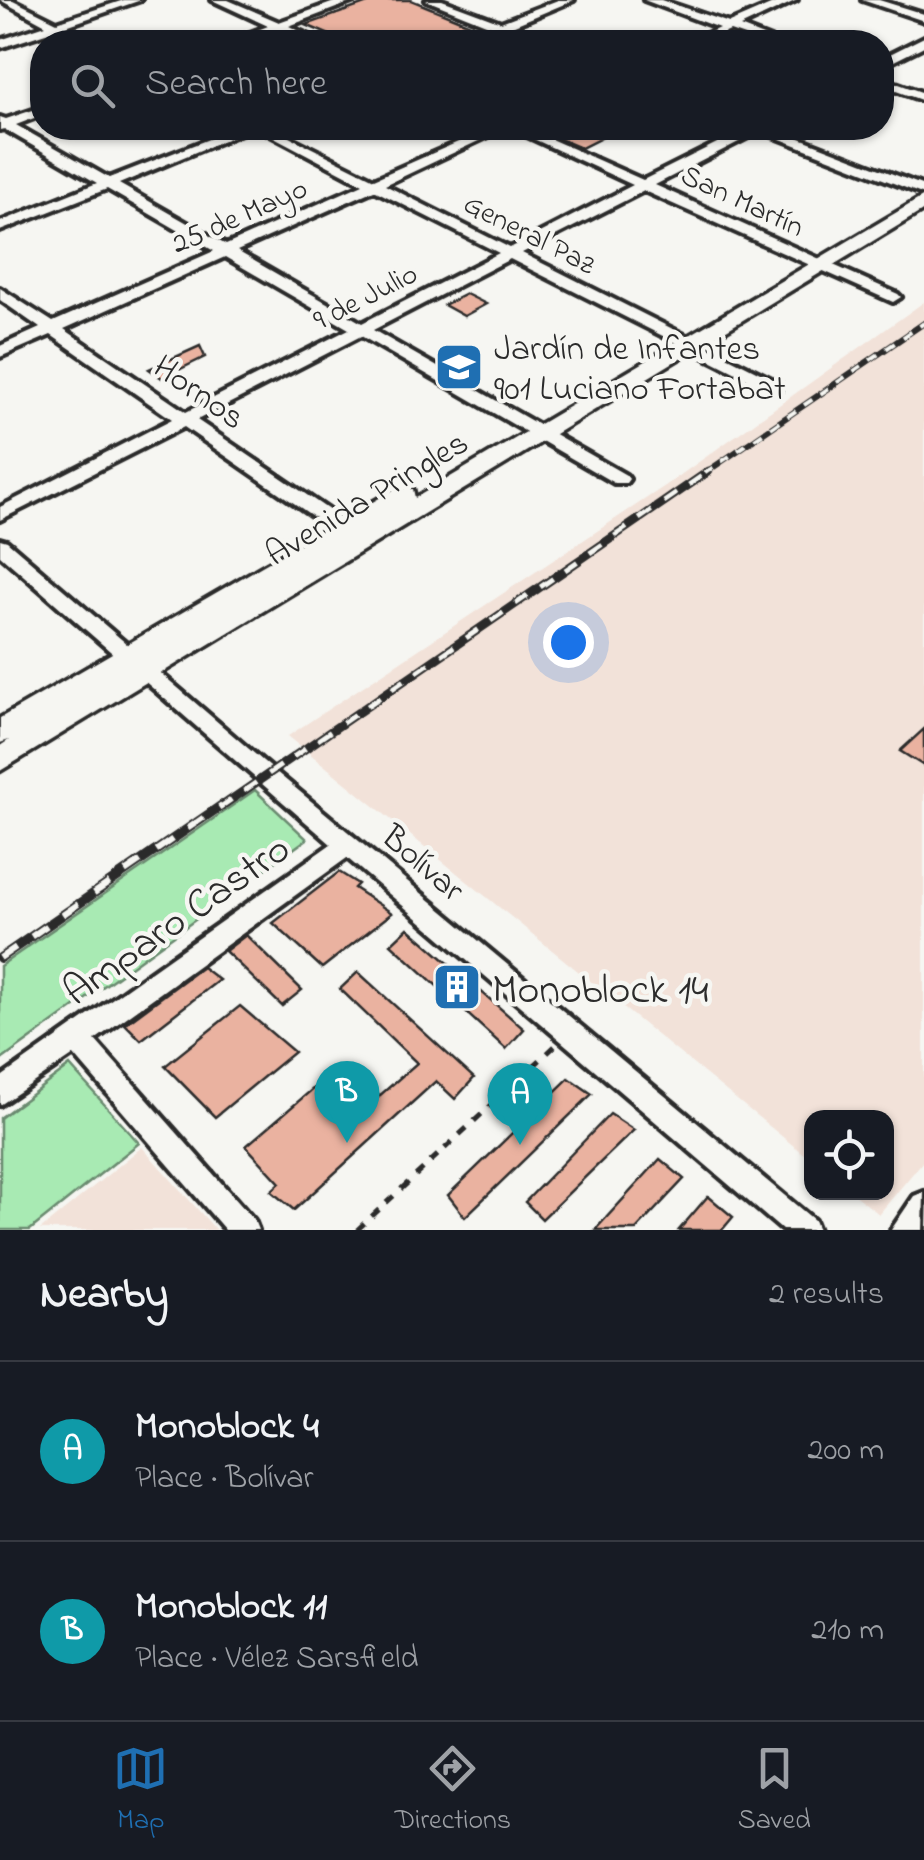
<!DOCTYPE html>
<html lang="en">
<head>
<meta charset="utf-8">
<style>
  body { margin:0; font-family:"Indie Flower",sans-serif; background:#242831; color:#f1f3f6 }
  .controls { position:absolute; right:30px; bottom:30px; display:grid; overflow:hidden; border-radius:20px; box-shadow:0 2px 8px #0004 }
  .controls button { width:90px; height:90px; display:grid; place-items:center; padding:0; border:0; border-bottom:2px solid #363941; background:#171b24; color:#f1f3f6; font:50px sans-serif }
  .you { position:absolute; left:568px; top:642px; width:35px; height:35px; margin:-25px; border:8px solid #fff; border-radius:50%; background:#1a73e8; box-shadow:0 0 0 15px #1a73e833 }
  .badge { display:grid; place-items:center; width:65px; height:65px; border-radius:50%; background:#1f6fb2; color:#fff; font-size:32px; font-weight:700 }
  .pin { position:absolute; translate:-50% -82px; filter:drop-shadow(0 2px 5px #0008) }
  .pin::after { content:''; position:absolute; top:52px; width:35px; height:30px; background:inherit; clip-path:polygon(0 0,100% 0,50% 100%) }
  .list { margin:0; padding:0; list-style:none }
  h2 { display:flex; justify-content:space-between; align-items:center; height:130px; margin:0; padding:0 40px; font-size:42px }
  h2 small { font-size:32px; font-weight:400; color:#9ea1a6 }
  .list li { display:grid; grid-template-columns:65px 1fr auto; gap:30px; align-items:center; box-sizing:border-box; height:180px; padding:0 40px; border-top:2px solid #363941 }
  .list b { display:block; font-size:38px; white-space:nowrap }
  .list p { margin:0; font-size:32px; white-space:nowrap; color:#9ea1a6 }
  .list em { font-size:32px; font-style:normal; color:#9ea1a6 }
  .icon { flex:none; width:55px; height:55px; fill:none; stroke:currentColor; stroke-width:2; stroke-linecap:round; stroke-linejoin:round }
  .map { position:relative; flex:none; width:924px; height:1230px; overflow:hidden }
  .search { position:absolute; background:#171b24; box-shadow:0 2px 8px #0004; left:30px; right:30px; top:30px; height:110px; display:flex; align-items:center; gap:25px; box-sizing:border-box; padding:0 35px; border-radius:40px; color:#9ea1a6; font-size:38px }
  .sheet { height:490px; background:#171b24 }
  nav { display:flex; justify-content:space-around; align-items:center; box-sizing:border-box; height:140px; border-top:2px solid #363941; background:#171b24; font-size:28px; color:#9ea1a6 }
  nav a { display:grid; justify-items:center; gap:5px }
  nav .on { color:#1f6fb2 }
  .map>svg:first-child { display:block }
  .built { fill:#f2e2d9 }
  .green { fill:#a8eab3; stroke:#6a8a6f; stroke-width:2.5 }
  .building { fill:#eab2a0; stroke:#2b2b2b; stroke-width:2.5 }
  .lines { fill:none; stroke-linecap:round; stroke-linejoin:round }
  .minor-casing { stroke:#2b2b2b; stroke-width:8 }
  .major-casing { stroke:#2b2b2b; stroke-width:7 }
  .path { stroke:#2b2b2b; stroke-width:5; stroke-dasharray:10 10; stroke-linecap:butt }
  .minor { fill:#f6f6f2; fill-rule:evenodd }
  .major { fill:#f6f6f2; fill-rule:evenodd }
  .rail-far2-casing { stroke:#2b2b2b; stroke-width:6 }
  .rail-far1-casing { stroke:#2b2b2b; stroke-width:9 }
  .rail-casing { stroke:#2b2b2b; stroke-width:10 }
  .rail-far2 { stroke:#f6f6f2; stroke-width:4; stroke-dasharray:10; stroke-linecap:butt }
  .rail-far1 { stroke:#f6f6f2; stroke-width:5; stroke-dasharray:15; stroke-linecap:butt }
  .rail { stroke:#f6f6f2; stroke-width:6; stroke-dasharray:19; stroke-linecap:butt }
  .labels { text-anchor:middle; stroke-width:9; stroke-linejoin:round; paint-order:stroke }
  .far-street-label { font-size:30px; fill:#2b2b2b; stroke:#f6f6f2 }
  .poi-label { font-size:35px; fill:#2b2b2b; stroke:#f6f6f2; text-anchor:start }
  .street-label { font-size:35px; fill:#2b2b2b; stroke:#f6f6f2 }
  .near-street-label { font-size:42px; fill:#2b2b2b; stroke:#f6f6f2 }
  .near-poi-label { font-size:42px; fill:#2b2b2b; stroke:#f6f6f2; text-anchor:start }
</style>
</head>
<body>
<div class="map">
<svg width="924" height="1230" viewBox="0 0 924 1230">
  <rect width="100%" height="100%" fill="#f6f6f2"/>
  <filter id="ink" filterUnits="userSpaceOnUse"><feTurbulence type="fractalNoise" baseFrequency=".01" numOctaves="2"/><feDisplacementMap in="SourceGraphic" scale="20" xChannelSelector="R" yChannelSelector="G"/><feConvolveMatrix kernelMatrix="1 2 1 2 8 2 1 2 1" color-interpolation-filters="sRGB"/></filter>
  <g filter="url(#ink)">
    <g class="built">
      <path d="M924,302V1160L879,1214L852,1193L886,1192V1118H812L811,1160L288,736L665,486Z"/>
      <path d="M142,1147L216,1230H40Z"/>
    </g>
    <g class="green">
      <path d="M255,790L307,839L0,1061V966Z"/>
      <path d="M70,1066L139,1143L30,1230H0V1118Z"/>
    </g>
    <g class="building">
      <path d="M376,0H411L470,24L422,42H326L324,39L332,36L306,25Z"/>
      <path d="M573,128H621L581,148L555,137Z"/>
      <path d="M466,294L486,304L464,316L444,305Z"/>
      <path d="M200,346L205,357L162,378L149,369Z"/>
      <path d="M924,729V766L900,751Z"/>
      <path d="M339,872L358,884L354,888L392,913L322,968L273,923Z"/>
      <path d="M408,928L524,1029L506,1049L391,944Z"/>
      <path d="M246,935L302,990L282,1006L225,951Z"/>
      <path d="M202,967L219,980L141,1040L125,1024Z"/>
      <path d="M358,972L474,1078L455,1099L436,1081L294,1210L271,1191L280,1183L246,1146L322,1081L362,1111L417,1063L340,989Z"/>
      <path d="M240,1006L294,1052L215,1117L165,1066Z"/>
      <path d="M569,1078L592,1094L465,1217L448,1195Z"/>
      <path d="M610,1114L634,1130L542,1219L525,1202Z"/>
      <path d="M660,1159L684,1179L636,1230H595Z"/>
      <path d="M708,1196L733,1217L722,1230H679Z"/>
    </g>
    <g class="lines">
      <g class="minor-casing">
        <g id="minor">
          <path d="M0,0H13L57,22L124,0H141L66,26L94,42H80L55,30L0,48V40L46,25Z"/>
          <path d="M212,0H228L279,22L340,0H357L289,26L323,42H308L278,30L243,42H227L268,26Z"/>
          <path d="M426,0H442L501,22L558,0H574L512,26L549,42H534L501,30L470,42H455L491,26Z"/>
          <path d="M644,0H661L729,23L782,0H797L740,27L778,42H762L730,31L705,42H690L719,28Z"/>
          <path d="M862,0H879L924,14V21Z"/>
          <path d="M924,37V46L882,67V58Z"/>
          <path d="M882,78L924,93V101L882,86Z"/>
          <path d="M42,107V115L16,125L109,178L237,128H253L119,184L226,245L363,184L257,128H272L374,179L490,128H506L385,185L510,248L633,185L510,128H526L643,180L747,128H774L924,186V195L760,131L655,185L898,294L901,297L893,302L644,191L522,253L780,383V391L774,392L510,259L373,330L626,475L629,479L626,483H614L361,336L197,420L364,534L366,538L364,542H350L184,427L0,520V507L172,419L51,335L0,357V346L40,328L0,300V288L53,322L214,251L107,189L0,231V222L97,183L4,129L0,130V117L6,119ZM374,190L499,253L362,323L237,251ZM225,257L349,329L186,412L64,329Z"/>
          <path d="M0,539L7,541L263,761L814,1220L818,1230H782L347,858L95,1040L254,1220L258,1230H225L74,1055L0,1105V1078L331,844L0,555Z"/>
          <path d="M924,1192L923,1230H891L914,1196Z"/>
        </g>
      </g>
      <g class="major-casing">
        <path id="major" d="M924,196V210L0,771V746L9,740L0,743V718L395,489H413L415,498Z"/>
      </g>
      <path class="path" d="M357,1230L555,1046"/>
      <use href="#minor" class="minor"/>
      <use href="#major" class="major"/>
      <g class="rail-far2-casing">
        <path id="rail-far2" d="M705,473L924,323"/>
      </g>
      <g class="rail-far1-casing">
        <path id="rail-far1" d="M219,808L709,471"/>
      </g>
      <g class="rail-casing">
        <path id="rail" d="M0,958L222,805"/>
      </g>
      <use href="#rail-far2" class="rail-far2"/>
      <use href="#rail-far1" class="rail-far1"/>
      <use href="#rail" class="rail"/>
    </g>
  </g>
  <defs>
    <g id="school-square" transform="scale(2.5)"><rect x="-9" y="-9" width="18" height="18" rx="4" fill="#1f6fb2" stroke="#f6f6f2"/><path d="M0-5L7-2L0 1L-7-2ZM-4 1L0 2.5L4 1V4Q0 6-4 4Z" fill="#fff"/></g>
    <g id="building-square" transform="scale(2.5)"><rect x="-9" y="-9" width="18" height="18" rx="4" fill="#1f6fb2" stroke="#f6f6f2"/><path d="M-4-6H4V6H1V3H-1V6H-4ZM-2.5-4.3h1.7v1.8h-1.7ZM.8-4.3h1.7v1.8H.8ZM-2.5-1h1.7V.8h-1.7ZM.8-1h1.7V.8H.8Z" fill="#fff"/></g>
  </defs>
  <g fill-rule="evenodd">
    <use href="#school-square" x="459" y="367"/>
    <use href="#building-square" x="457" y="987"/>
  </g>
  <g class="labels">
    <g class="far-street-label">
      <text transform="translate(743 200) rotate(25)" y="10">San Martín</text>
      <text transform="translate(239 215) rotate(-24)" y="10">25 de Mayo</text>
      <text transform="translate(530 233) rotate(27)" y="10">General Paz</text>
      <text transform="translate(365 296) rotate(-27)" y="10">9 de Julio</text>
    </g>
    <g class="poi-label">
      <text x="494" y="359">Jardín de Infantes<tspan x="494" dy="40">901 Luciano Fortabat</tspan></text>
    </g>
    <g class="street-label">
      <text transform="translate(200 391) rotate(35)" y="12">Hornos</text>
      <text transform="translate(366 497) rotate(-31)" y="12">Avenida Pringles</text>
      <text transform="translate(424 862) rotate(41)" y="12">Bolívar</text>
    </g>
    <g class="near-street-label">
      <text transform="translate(175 918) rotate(-35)" y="15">Amparo Castro</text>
    </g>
    <g class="near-poi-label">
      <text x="492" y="1002">Monoblock 14</text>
    </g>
  </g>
</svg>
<div class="controls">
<button><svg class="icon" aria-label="locate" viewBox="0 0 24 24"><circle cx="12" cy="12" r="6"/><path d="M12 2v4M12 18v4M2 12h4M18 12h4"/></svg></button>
</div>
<div class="you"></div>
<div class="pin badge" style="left:520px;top:1145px;background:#0f9aa8">A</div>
<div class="pin badge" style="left:347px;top:1143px;background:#0f9aa8">B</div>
<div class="search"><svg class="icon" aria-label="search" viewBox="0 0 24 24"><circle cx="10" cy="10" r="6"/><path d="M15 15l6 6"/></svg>Search here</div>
</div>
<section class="sheet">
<h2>Nearby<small>2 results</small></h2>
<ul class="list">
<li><span class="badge" style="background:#0f9aa8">A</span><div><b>Monoblock 4</b><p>Place · Bolívar</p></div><em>200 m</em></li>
<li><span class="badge" style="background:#0f9aa8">B</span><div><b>Monoblock 11</b><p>Place · Vélez Sarsfield</p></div><em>210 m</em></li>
</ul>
</section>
<nav>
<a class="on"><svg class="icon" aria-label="map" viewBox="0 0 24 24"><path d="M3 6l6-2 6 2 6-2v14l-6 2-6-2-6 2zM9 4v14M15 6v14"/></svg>Map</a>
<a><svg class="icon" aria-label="directions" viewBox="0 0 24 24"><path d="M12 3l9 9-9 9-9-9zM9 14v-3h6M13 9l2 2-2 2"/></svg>Directions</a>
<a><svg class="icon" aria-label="saved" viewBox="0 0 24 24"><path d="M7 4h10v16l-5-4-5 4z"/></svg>Saved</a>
</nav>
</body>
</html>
